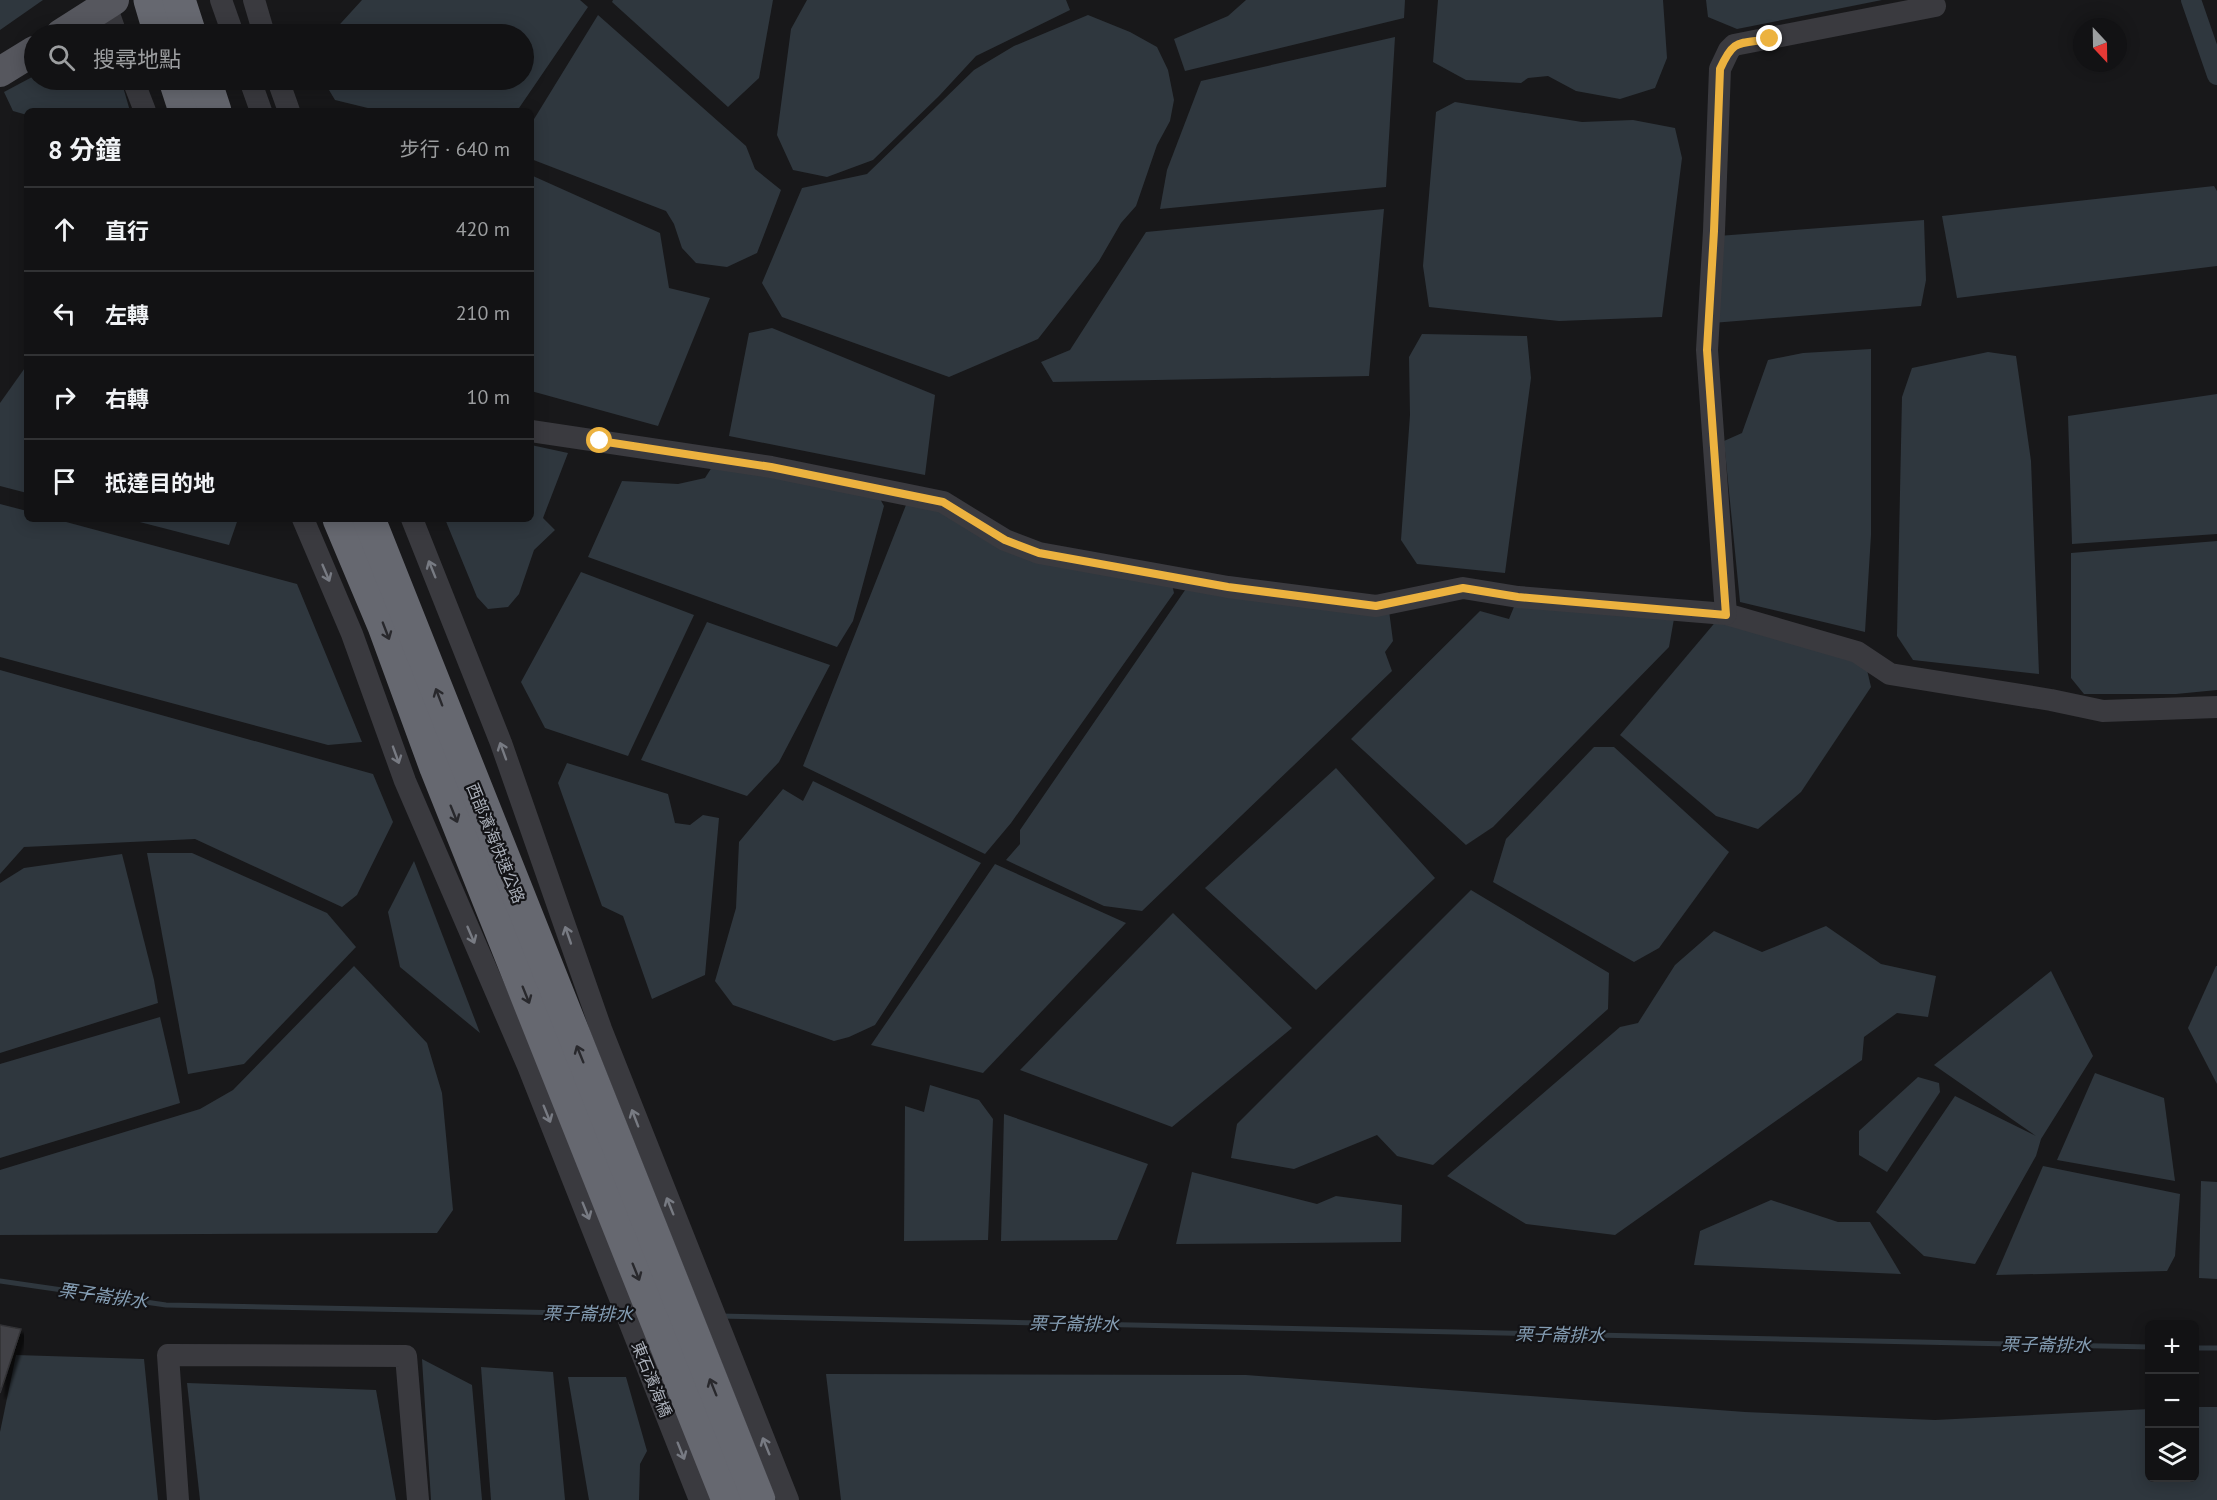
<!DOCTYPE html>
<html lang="zh-TW">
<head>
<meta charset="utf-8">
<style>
  body { margin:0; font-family:"PT Sans","Noto Sans TC",sans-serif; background:#1f2022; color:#f1f3f6 }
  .controls { position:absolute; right:18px; bottom:18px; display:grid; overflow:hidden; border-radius:9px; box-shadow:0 3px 15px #0003 }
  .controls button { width:54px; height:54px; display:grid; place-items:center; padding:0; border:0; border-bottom:2px solid #313234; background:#121214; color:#f1f3f6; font:30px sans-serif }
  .compass { position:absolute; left:2073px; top:18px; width:54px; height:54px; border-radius:50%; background:#121214; box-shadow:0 3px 15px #0003; rotate:158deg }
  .stop { position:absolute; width:18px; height:18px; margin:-14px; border:4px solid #ecb23f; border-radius:50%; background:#fff }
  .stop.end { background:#ecb23f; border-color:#fff; box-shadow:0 2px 6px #0008 }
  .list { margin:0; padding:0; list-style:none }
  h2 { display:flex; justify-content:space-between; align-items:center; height:78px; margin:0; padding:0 24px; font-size:26px }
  h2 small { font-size:20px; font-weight:400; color:#9c9ea0 }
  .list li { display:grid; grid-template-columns:39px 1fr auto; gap:18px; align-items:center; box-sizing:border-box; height:84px; padding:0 24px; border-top:2px solid #313234 }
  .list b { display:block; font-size:22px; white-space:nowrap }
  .list em { font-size:20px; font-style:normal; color:#9c9ea0 }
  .icon { flex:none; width:33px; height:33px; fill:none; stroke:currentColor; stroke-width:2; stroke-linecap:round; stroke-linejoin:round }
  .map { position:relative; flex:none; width:2217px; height:1500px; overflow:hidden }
  .search { position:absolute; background:#121214; box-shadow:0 3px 15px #0003; left:24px; top:24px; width:510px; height:66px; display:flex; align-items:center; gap:15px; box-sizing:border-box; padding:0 21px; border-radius:33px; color:#9c9ea0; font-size:22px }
  .panel { position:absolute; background:#121214; box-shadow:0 3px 15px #0003; left:24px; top:108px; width:510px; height:414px; border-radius:9px }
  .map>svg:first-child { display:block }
  .water { fill:#2f373e }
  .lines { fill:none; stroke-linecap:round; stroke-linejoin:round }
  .stream { stroke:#2f373e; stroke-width:5 }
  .canal { stroke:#2f373e; stroke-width:20 }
  .building { fill:#434347; stroke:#333336; stroke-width:1.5; filter:url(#shadow) }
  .minor { stroke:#3a3a3f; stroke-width:22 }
  .major { stroke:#56575e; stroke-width:30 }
  .highway { stroke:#666870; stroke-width:33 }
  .oneway { stroke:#787b83 }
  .oneway2 { stroke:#28282c }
  .route { stroke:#ecb23f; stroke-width:8 }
  .labels { text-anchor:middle; stroke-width:4.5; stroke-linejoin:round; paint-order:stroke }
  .street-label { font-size:16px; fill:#abb0ba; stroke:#131316 }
  .water-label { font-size:18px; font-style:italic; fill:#849db3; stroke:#131316 }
</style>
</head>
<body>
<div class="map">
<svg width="2217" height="1500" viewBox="0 0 2217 1500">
  <defs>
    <filter id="shadow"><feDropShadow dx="5.5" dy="5.5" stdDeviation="1.5" flood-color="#0009"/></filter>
  </defs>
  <rect width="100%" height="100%" fill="#18181a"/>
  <g class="water">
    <path d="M0,0H43L0,30Z"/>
    <path d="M362,0H580L588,7L517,111H380L335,100L323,80H524V34H331Z"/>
    <path d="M613,0H773L759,78L728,107L612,2Z"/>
    <path d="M807,0H1066L1070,10L976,56L939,96L873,160L827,177L793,170L777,135L791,29Z"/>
    <path d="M1246,0H1405L1404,18L1185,71L1174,39L1228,16Z"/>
    <path d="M1438,0H1663L1667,58L1655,88L1620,99L1576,91L1548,76L1528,78L1521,83L1466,80L1433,62Z"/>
    <path d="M1706,0H1882L1737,29L1708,17Z"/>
    <path d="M598,15L746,146L755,169L781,190L757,253L727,267L696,263L682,248L674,224L666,211L531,159V124Z"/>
    <path d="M1088,15L1130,32L1157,47L1168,70L1174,100L1170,121L1157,145L1136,206L1121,223L1099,261L1038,339L949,377L782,317L762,283L802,188L867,174L974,70L1014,46Z"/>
    <path d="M1395,37L1386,187L1160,209L1167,170L1201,81Z"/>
    <path d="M34,76V80H121L130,111H27V115L13,111L4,92Z"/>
    <path d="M1455,102L1582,122L1633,120L1675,128L1682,158L1662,317L1559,321L1429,307L1423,266L1436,112Z"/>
    <path d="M533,176L660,233L669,288L710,298L658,426L531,391V181Z"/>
    <path d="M2214,186L2217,191V266L1957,298L1942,216Z"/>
    <path d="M1384,209L1369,376L1053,382L1041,362L1070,350L1146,232Z"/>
    <path d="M1924,220L1926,280L1921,306L1712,323L1718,236Z"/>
    <path d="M772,328L935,395L925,475L729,436L749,333Z"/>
    <path d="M1422,334L1527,336L1531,378L1505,573L1417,564L1401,540L1410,415L1409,357Z"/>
    <path d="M1871,349V535L1865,632L1740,602L1724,441L1742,433L1768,360L1803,353Z"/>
    <path d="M1988,352L2016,356L2031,461L2039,674L1913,660L1897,636L1902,397L1912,368Z"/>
    <path d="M27,365V493L0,486V403Z"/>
    <path d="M2217,394V534L2072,544L2068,416Z"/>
    <path d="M531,445L568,453L543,518L555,530L534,550L519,594L508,607L488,609L477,597L445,519H531Z"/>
    <path d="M712,467L879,497L884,506L853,621L837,647L588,557L622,481L678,484L705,478Z"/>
    <path d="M931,500L1022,547L1170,576L1174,593L1011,823L985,854L803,766L906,505Z"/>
    <path d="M0,504L27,511V519H55L297,584L362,742L328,745L0,657Z"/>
    <path d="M128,519H238L229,545Z"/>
    <path d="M2217,541V690L2176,694H2084L2071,678V553Z"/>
    <path d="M581,572L694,615L628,756L545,728L521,682Z"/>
    <path d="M1192,580L1388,603L1393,641L1385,652L1392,671L1142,911L1104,906L1006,860L1020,844V830Z"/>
    <path d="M1518,597L1675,613L1669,647L1493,827L1466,845L1351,739L1480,611L1509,619Z"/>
    <path d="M1718,619L1864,657L1871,687L1801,792L1758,829L1716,816L1620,735Z"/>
    <path d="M707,622L830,665L779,762L747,796L641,760Z"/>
    <path d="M0,670L373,774L393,822L357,895L342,907L195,839L24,847L0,874Z"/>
    <path d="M1594,747H1614L1729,852L1659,948L1634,962L1493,882L1506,839Z"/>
    <path d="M567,763L668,794L675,823L690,825L703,815L719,818L705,975L652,999L623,916L602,906L558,783Z"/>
    <path d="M1336,768L1435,878L1316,990L1205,888Z"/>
    <path d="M813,781L981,863L875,1025L849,1037L834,1041L733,1005L715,981L736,908L739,842L783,789L803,801Z"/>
    <path d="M147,853H192L327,913L356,947L244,1064L188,1074Z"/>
    <path d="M122,854L154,980L158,1003L0,1053V883L24,868Z"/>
    <path d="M414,861L480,1033L400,967L388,912Z"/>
    <path d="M995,864L1126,923L983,1073L871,1045Z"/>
    <path d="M1471,890L1609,973L1608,1009L1433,1165L1397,1156L1377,1135L1294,1169L1231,1158L1237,1124Z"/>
    <path d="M1173,913L1292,1028L1172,1127L1020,1070Z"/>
    <path d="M1826,926L1881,964L1936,976L1928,1017L1897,1013L1864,1037L1862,1060L1615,1235L1526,1224L1447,1176L1620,1027L1638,1023L1675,965L1714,931L1762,952Z"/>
    <path d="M354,966L427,1043L442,1093L453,1210L437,1233L0,1235V1170L200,1109L233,1090Z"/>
    <path d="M2216,966H2217V1084L2188,1028Z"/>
    <path d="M2051,971L2093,1056L2041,1139L2036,1156L1975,1264L1924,1256L1876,1212L1955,1096L2036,1136L1934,1065Z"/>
    <path d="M160,1017L180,1103L0,1158V1064Z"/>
    <path d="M2095,1073L2164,1098L2175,1181L2057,1160Z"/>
    <path d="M1918,1077L1939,1083L1940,1092L1887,1172L1859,1155V1131Z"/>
    <path d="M930,1085L979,1100L993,1119L988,1240L904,1241L905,1106L924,1112Z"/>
    <path d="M1004,1114L1148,1164L1117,1240L1001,1241Z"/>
    <path d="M2043,1166L2180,1194L2175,1256L2167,1271L1996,1275Z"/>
    <path d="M1192,1172L1317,1204L1336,1196L1402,1205L1401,1242L1176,1244Z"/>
    <path d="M2201,1181L2217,1182V1279L2199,1278Z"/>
    <path d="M1771,1200L1838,1222H1870L1901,1274L1694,1265L1700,1231Z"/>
    <path d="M16,1355L144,1359L158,1500H0V1432Z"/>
    <path d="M422,1359L472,1385L482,1500H431Z"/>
    <path d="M481,1367L553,1372L565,1500H491Z"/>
    <path d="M826,1374L1246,1375L1745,1412L1935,1420L2149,1409L2150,1478H2194L2195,1407H2217V1500H841Z"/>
    <path d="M568,1377H626L647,1451L640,1464L639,1500H589Z"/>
    <path d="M187,1383L376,1390L396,1500H200Z"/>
  </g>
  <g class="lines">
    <g class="stream">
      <path d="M0,1281L166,1305L620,1314"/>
      <path d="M720,1316L2150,1347"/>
      <path d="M2194,1348H2217"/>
    </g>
    <path class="canal" d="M2191,0L2217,75"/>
  </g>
  <path class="building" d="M0,1325L21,1329L0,1393Z"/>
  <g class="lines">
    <g class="minor">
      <path d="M104,0L116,34"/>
      <path d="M221,0L233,34"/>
      <path d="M254,0L264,34"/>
      <path d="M133,80L145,111"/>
      <path d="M250,80L261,111"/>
      <path d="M278,80L289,111"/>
      <path d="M531,431L771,467L943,502L1005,540L1039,553L1228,587L1376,606L1463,588L1518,597L1726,614L1857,652L1890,674L2051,700L2103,711L2217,707"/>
      <path d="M303,519L352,634L405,781L528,1066L700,1500"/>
      <path d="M412,519L501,743L601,1029L788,1500"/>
      <path d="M1726,614L1707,350L1714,231L1720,69L1729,50L1734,45L1935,6"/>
      <path d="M178,1500L168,1355L406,1356L418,1500"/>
    </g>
    <g class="major">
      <path d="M61,34L114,0"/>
      <path d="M0,72L34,51"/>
    </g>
    <g class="highway">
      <path d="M150,0L160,34"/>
      <path d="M179,0L190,34"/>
      <path d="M175,80L185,111"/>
      <path d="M205,80L215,111"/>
      <path d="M339,519L384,626L436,768L728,1500"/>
      <path d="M369,519L759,1500"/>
    </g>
  </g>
  <defs><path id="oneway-shaft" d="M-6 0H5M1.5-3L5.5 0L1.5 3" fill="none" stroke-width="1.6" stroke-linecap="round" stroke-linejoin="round" transform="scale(1.5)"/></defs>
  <g class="oneway">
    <use href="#oneway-shaft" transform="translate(432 569) rotate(-112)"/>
    <use href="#oneway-shaft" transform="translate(326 573) rotate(67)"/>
    <use href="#oneway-shaft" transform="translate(503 751) rotate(-110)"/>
    <use href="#oneway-shaft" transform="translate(396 755) rotate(70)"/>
    <use href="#oneway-shaft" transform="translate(471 935) rotate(67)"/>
    <use href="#oneway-shaft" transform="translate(568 935) rotate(-109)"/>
    <use href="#oneway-shaft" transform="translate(547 1114) rotate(68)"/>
    <use href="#oneway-shaft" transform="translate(635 1118) rotate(-111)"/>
    <use href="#oneway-shaft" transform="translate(670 1206) rotate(-112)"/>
    <use href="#oneway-shaft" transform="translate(586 1211) rotate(68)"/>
    <use href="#oneway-shaft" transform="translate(766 1446) rotate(-112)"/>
    <use href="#oneway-shaft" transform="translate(681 1451) rotate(68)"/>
  </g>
  <g class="oneway2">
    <use href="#oneway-shaft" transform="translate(386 631) rotate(69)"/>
    <use href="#oneway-shaft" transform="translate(439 697) rotate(-111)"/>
    <use href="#oneway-shaft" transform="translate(454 814) rotate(68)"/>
    <use href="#oneway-shaft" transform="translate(526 995) rotate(68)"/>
    <use href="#oneway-shaft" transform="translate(580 1054) rotate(-112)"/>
    <use href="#oneway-shaft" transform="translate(636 1272) rotate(68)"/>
    <use href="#oneway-shaft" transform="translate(713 1387) rotate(-112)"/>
  </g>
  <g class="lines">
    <path class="route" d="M600,441L771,467L943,502L1005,540L1039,553L1228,587L1376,606L1463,588L1518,597L1726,615L1707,350L1714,231L1720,69C1734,38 1738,44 1770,39"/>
  </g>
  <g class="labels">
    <g class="street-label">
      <text transform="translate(496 843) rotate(68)" y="6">西部濱海快速公路</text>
      <text transform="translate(652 1379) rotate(68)" y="6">東石濱海橋</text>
    </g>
    <g class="water-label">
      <text transform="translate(103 1296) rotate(8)" y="6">栗子崙排水</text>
      <text transform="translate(588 1314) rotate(1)" y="6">栗子崙排水</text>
      <text transform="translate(1074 1324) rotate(1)" y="6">栗子崙排水</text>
      <text transform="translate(1560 1335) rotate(1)" y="6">栗子崙排水</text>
      <text transform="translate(2046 1345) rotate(1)" y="6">栗子崙排水</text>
    </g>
  </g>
</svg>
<div class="controls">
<button>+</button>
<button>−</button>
<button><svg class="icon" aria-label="layers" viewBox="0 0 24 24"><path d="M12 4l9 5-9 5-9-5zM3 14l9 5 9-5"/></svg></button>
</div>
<svg class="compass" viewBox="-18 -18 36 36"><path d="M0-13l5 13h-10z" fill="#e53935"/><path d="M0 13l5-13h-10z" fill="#9c9ea0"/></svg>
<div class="stop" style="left:600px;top:441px"></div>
<div class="stop end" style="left:1770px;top:39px"></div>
<div class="search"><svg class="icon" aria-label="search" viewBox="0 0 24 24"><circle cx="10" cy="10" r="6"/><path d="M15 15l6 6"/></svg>搜尋地點</div>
<section class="panel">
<h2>8 分鐘<small>步行 · 640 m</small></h2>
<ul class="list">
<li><svg class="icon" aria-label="ahead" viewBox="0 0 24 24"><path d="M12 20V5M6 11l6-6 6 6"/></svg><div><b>直行</b></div><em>420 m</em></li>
<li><svg class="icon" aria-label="left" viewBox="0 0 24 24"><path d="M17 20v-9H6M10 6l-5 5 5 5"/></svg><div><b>左轉</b></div><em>210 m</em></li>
<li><svg class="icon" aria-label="right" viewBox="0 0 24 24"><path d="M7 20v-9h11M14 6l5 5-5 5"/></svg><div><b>右轉</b></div><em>10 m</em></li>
<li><svg class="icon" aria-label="arrive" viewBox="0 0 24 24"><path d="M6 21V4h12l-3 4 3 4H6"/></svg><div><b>抵達目的地</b></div></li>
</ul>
</section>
</div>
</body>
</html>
